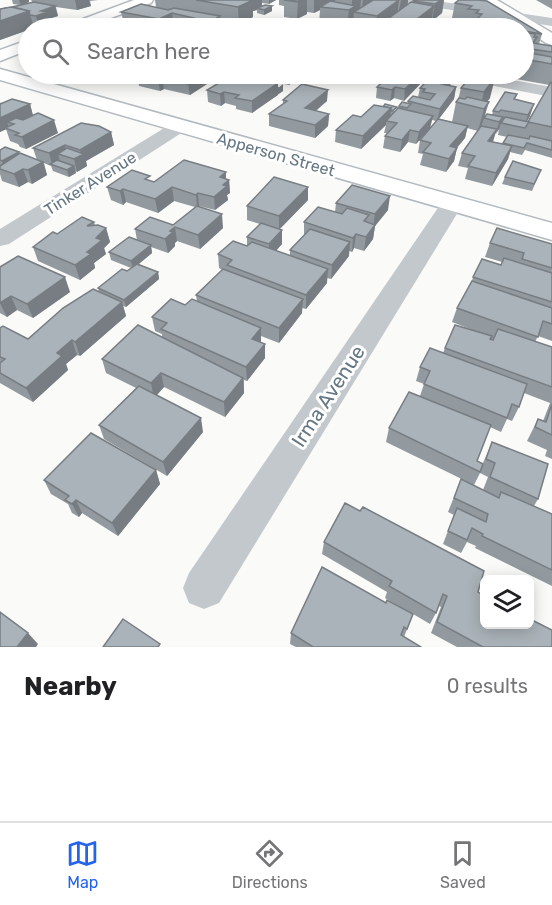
<!DOCTYPE html>
<html lang="en">
<head>
<meta charset="utf-8">
<style>
  body { margin:0; font-family:Rubik,sans-serif; background:#f6f6f6; color:#202124 }
  .controls { position:absolute; right:18px; bottom:18px; display:grid; overflow:hidden; border-radius:9px; box-shadow:0 3px 15px #0003 }
  .controls button { width:54px; height:54px; display:grid; place-items:center; padding:0; border:0; border-bottom:2px solid #e0e0e0; background:#fff; color:#202124; font:30px sans-serif }
  .list { margin:0; padding:0; list-style:none }
  h2 { display:flex; justify-content:space-between; align-items:center; height:78px; margin:0; padding:0 24px; font-size:26px }
  h2 small { font-size:20px; font-weight:400; color:#757577 }
  .icon { flex:none; width:33px; height:33px; fill:none; stroke:currentColor; stroke-width:2; stroke-linecap:round; stroke-linejoin:round }
  .map { position:relative; flex:none; width:552px; height:647px; overflow:hidden }
  .search { position:absolute; background:#fff; box-shadow:0 3px 15px #0003; left:18px; right:18px; top:18px; height:66px; display:flex; align-items:center; gap:15px; box-sizing:border-box; padding:0 21px; border-radius:33px; color:#757577; font-size:22px }
  .sheet { height:174px; background:#fff }
  nav { display:flex; justify-content:space-around; align-items:center; box-sizing:border-box; height:84px; border-top:2px solid #e0e0e0; background:#fff; font-size:16px; color:#757577 }
  nav a { display:grid; justify-items:center; gap:3px }
  nav .on { color:#2563eb }
  .map>svg:first-child { display:block }
  .lines { fill:none; stroke-linecap:round; stroke-linejoin:round }
  .secondary-casing { stroke:#b3babf; stroke-width:3 }
  .primary-casing { stroke:#b5babe; stroke-width:3 }
  .street { fill:#c3c8cc; fill-rule:evenodd }
  .secondary { fill:#fff; fill-rule:evenodd }
  .primary { fill:#fff; fill-rule:evenodd }
  .wall { fill:#929a9f; fill-rule:evenodd }
  .shaded-wall { fill:#777d82 }
  .building { fill:#aab3b9; stroke:#777d82; stroke-width:1.5 }
  .labels { text-anchor:middle; stroke-width:6; stroke-linejoin:round; paint-order:stroke }
  .far-street-label { font-size:16px; fill:#657683; stroke:#fff }
  .street-label { font-size:20px; fill:#657683; stroke:#fff }
</style>
</head>
<body>
<div class="map">
<svg width="552" height="647" viewBox="0 0 552 647">
  <rect width="100%" height="100%" fill="#fafaf8"/>
  <g class="lines">
    <g class="secondary-casing">
      <g id="secondary">
        <path d="M134,0H153L151,3L84,28H64L67,25Z"/>
        <path d="M28,40V50L0,61V50Z"/>
        <path d="M0,69L552,223V240L0,80Z"/>
      </g>
    </g>
    <g class="primary-casing">
      <path id="primary" d="M481,0H497L552,33V45L546,43Z"/>
    </g>
    <g class="street">
      <path d="M401,0H430L552,18V26L407,3Z"/>
      <path d="M450,74H479L552,87V97L457,79L452,77Z"/>
      <path d="M180,121L186,122L189,126L186,130L9,244L0,246V229L174,122Z"/>
      <path d="M452,197L460,199L463,204L219,603L204,609L189,603L183,588L189,573L444,199Z"/>
    </g>
    <use href="#secondary" class="secondary"/>
    <use href="#primary" class="primary"/>
  </g>
  <g class="wall">
    <path d="M12,0H29V2L22,5L32,2L31,0H98L90,1L91,6L77,10L56,7L58,16L48,19L49,22L39,26L33,25L34,28H28V30L0,40V21L7,8L20,5L13,4Z"/>
    <path d="M155,0H276L269,4L262,3V6H272V11L264,15L257,13V10L253,11V17L239,24L221,21V25H240V28H192L191,27L173,22L160,28H162H102V27L123,20L121,12L156,7Z"/>
    <path d="M279,0H408V5L412,2L413,1L444,0L442,13L432,21H431V22L423,28H388V23L381,28H352L353,23L347,27L319,24L320,10L314,13L307,12V14L297,19L284,17V6L279,5Z"/>
    <path d="M459,0L542,34L539,44L552,46V158L525,150L522,155L510,152L508,159L492,186L465,179L468,168L458,166L462,153L478,131L467,128L465,138L457,148L454,161L446,172L420,165L423,154L418,153L420,140L436,121L432,120L430,128L416,144L408,142L400,152L383,148L385,136L387,133H384L386,125L361,149L335,142L336,130L361,117L374,105L396,111L398,108L399,106L408,103V101L418,97L420,88L450,86L456,87L454,99L439,119L452,122L456,102L458,100L461,88L473,74L490,98L487,101L485,117L492,115L493,111L517,94L515,99L530,116L527,121H528L549,85L489,74H524V28H454V27L465,23L466,20L452,18L455,3ZM499,129L498,135L507,137L503,144L493,142L495,134Z"/>
    <path d="M536,0H552V9Z"/>
    <path d="M97,74H134L122,80Z"/>
    <path d="M140,74H206L207,84L190,95L164,89L160,91L139,86L137,75Z"/>
    <path d="M250,74H304L289,85L273,82L283,91L252,113L236,109V106L225,103L221,106L208,102L207,90L250,78Z"/>
    <path d="M346,74H423L421,83L404,101L394,98L390,101L376,98L377,87L382,82Z"/>
    <path d="M283,100L327,101L316,111L329,114L328,126L315,138L269,126V114L283,104Z"/>
    <path d="M0,102L1,104H30L33,115L58,133L26,149L20,147L18,144L10,141L6,129L0,132Z"/>
    <path d="M111,132L114,145L86,161L87,166L77,172L75,171L76,173L69,177L53,171L51,166L44,163L47,175L32,184L28,182L19,187L2,181L0,174V150L19,152V154L37,160L33,148Z"/>
    <path d="M541,170L532,191L502,184L505,177Z"/>
    <path d="M226,172V179L229,180L230,193L227,195L228,200L215,210L199,206L223,228L200,249L177,241L175,243V246L168,253L151,247L152,253L138,264L158,272L159,279L126,307L123,306L126,316L80,356L77,355L66,364L68,370L33,402L0,383V328L28,339L99,292L98,288L131,268L111,260L109,252L137,240L135,229L173,225L195,207L174,201L158,213L126,202L123,205L111,200L107,187L151,181L154,182Z"/>
    <path d="M308,187V200L279,229L282,230V244L276,251L290,256V250L304,236V222L335,212L336,203L388,210L375,226L373,239L364,251L354,248L352,252L349,251V256L331,279L327,278V283L306,309L302,308V313L279,343L261,336V342L265,344V358L247,381L244,380V393L225,417L164,387L157,395L203,432L167,476L104,439L99,425L136,388L106,373L102,359L162,338V334L155,331L152,317L197,302L196,295L222,270L219,268L218,254L247,246V237L260,224L247,220V206Z"/>
    <path d="M94,222L95,225L106,228L110,242L104,248L106,254L94,263L95,268L80,280L38,261L33,247L57,234Z"/>
    <path d="M490,243L552,244V341L538,336L535,342L552,347V459L545,456L547,450L527,441L538,419L543,421L550,403L524,393L519,407L512,421L507,419L501,432L490,427L477,461L483,463L492,442L538,499L534,506L552,514V586L475,548L476,546L467,542L461,553L443,544L454,515L448,512L461,479L483,490L488,477L480,473L474,485L386,442L389,428L420,396L424,384L416,381L420,367L443,353L445,348L475,331L452,322L457,308L472,281L473,277L501,265L502,262L485,257Z"/>
    <path d="M0,267L70,292L33,318L17,310L7,317L0,313Z"/>
    <path d="M156,470L160,484L118,536L82,513L79,517L72,513L68,504L51,494L44,480Z"/>
    <path d="M324,542L478,592L552,647H457L431,633L441,607L439,606L436,613L430,624L413,614L404,637L421,647H296L290,644L291,633L386,603L402,608L385,598L387,592L322,554Z"/>
  </g>
  <g class="shaded-wall">
    <path d="M19,0H29V2L21,5Z"/>
    <path d="M75,0H89L91,6L77,10Z"/>
    <path d="M252,0H262V7L257,8V10L253,11V17L239,24L238,7Z"/>
    <path d="M269,0H276L269,4Z"/>
    <path d="M302,0H307V14L297,19L298,2Z"/>
    <path d="M314,0H335V2L320,7V10L314,13Z"/>
    <path d="M352,0H361L360,9L354,12L353,23L347,27L349,10L352,8Z"/>
    <path d="M363,0H375L362,8Z"/>
    <path d="M399,0L397,17L389,18L388,23L381,28H375L377,16Z"/>
    <path d="M401,0H408L407,8L398,16Z"/>
    <path d="M441,0H444L442,13L432,21L435,4Z"/>
    <path d="M55,6L58,16L48,19L49,22L39,26L36,16L41,11Z"/>
    <path d="M272,6V11L264,15V10Z"/>
    <path d="M434,6L431,22L423,28H412L413,22Z"/>
    <path d="M7,7L10,17L29,11L34,28H28V30L0,40V9Z"/>
    <path d="M172,13L173,22L160,28L159,19Z"/>
    <path d="M220,16L221,25L217,28H213L212,21Z"/>
    <path d="M121,74H134L122,80Z"/>
    <path d="M204,74H206L207,84L190,95L188,84Z"/>
    <path d="M268,74H273V82L268,85Z"/>
    <path d="M289,74H304L289,85Z"/>
    <path d="M421,74H423L421,83L404,101L405,89Z"/>
    <path d="M453,75L450,86L442,84Z"/>
    <path d="M162,78L164,89L160,91L158,80Z"/>
    <path d="M495,78L490,98L482,109L480,108L484,92Z"/>
    <path d="M278,83V95L252,113V101Z"/>
    <path d="M283,84V91L278,94V88Z"/>
    <path d="M395,87L394,98L390,101L392,90Z"/>
    <path d="M456,87L454,99L437,121L440,109Z"/>
    <path d="M328,90L327,101L304,120L305,108Z"/>
    <path d="M224,92L225,103L221,106L220,94Z"/>
    <path d="M489,102L482,124L478,131L484,109Z"/>
    <path d="M30,104L33,116L14,124L7,122L9,128L0,132V118Z"/>
    <path d="M534,104L530,116L524,127L528,115Z"/>
    <path d="M391,108L390,121H386V125L361,149L363,136Z"/>
    <path d="M329,114L328,126L315,138V125Z"/>
    <path d="M433,116L430,128L416,144L419,132Z"/>
    <path d="M503,117L499,129L496,134L499,122Z"/>
    <path d="M54,120L58,133L26,149L22,137Z"/>
    <path d="M468,126L465,138L447,159L450,146Z"/>
    <path d="M497,129L493,141L485,154L488,141Z"/>
    <path d="M410,130L408,142L400,152L402,140Z"/>
    <path d="M111,132L114,145L86,161L87,166L77,172L74,159L81,155L80,150Z"/>
    <path d="M65,145L68,157L58,154L60,162L52,164L49,153Z"/>
    <path d="M512,146L508,159L492,186L496,173Z"/>
    <path d="M457,148L454,161L446,172L449,159Z"/>
    <path d="M19,152L23,165L6,171L2,161Z"/>
    <path d="M43,162L47,175L32,184L28,170Z"/>
    <path d="M74,166L76,173L69,177L67,170Z"/>
    <path d="M23,169L28,182L19,187L14,174Z"/>
    <path d="M226,172V182L229,180L230,193L227,195L228,200L215,210L214,197L220,177Z"/>
    <path d="M172,187L174,201L158,213L155,199Z"/>
    <path d="M308,187V200L279,230V216Z"/>
    <path d="M123,189L126,202L123,205L120,191Z"/>
    <path d="M198,193L199,206L197,208L196,195Z"/>
    <path d="M390,196L388,210L375,226L373,239L364,251L366,237L373,227L375,214Z"/>
    <path d="M222,214L223,228L200,249L198,235Z"/>
    <path d="M175,227L177,241L175,243V246L168,253L165,239L170,231Z"/>
    <path d="M106,228L110,242L104,248L106,254L94,263L95,268L80,280L75,265L87,252L96,238Z"/>
    <path d="M282,230V244L269,258V244Z"/>
    <path d="M356,234L354,248L352,252L353,238Z"/>
    <path d="M350,242L349,256L331,279L332,265Z"/>
    <path d="M151,245L152,253L133,269L131,261Z"/>
    <path d="M328,269L327,283L306,309V295Z"/>
    <path d="M158,272L159,279L126,307L124,300Z"/>
    <path d="M65,277L70,292L33,318L27,304Z"/>
    <path d="M11,296L17,310L7,317L0,303Z"/>
    <path d="M303,299L302,313L279,343V328Z"/>
    <path d="M122,302L126,316L80,356L75,342Z"/>
    <path d="M261,328V342L252,339Z"/>
    <path d="M72,340L77,355L66,364L68,370L33,402L26,388L57,353Z"/>
    <path d="M265,344V358L247,381L246,367Z"/>
    <path d="M161,373L164,387L154,398L151,383Z"/>
    <path d="M243,378L244,393L225,417L224,402Z"/>
    <path d="M201,418L203,432L167,476L163,462Z"/>
    <path d="M156,470L160,484L118,536L112,523Z"/>
    <path d="M76,500L82,513L79,517L72,504Z"/>
    <path d="M28,633L38,644L36,647H17Z"/>
  </g>
  <g class="building">
    <path d="M196,0H253L238,7Z"/>
    <path d="M284,0H302L298,2Z"/>
    <path d="M373,0H399L377,16L354,12Z"/>
    <path d="M414,0H441L435,4L413,1Z"/>
    <path d="M459,0H478L487,1L542,34L524,31V28H505L473,23L482,14L476,13L479,10L468,9L472,6L455,3Z"/>
    <path d="M330,1L356,6L349,10L320,7Z"/>
    <path d="M34,2L55,6L41,11L47,12L36,16L30,15L29,11L12,7Z"/>
    <path d="M411,2L434,6L413,22L389,18Z"/>
    <path d="M141,4L168,10L174,8L220,16L212,21L191,20L194,18L172,13L159,19L121,12Z"/>
    <path d="M265,5L272,6L264,10L257,8Z"/>
    <path d="M11,7L29,11L0,21V9Z"/>
    <path d="M120,20L162,28H108L102,27Z"/>
    <path d="M459,22L474,25L470,28L454,27Z"/>
    <path d="M226,23L240,25L234,28H215Z"/>
    <path d="M524,32L535,34L534,37H537L533,43L552,46V52L524,48Z"/>
    <path d="M524,52L552,57V64L524,59Z"/>
    <path d="M140,74H204L188,84L162,78L158,80L137,75Z"/>
    <path d="M372,74H387L384,76Z"/>
    <path d="M391,74H421L405,89L395,87L392,90L377,87Z"/>
    <path d="M434,74H447L453,75L442,84L456,87L440,109L408,101L413,96L430,100L435,94L423,92L425,89L420,88Z"/>
    <path d="M473,74H474L495,78L484,92L461,88Z"/>
    <path d="M232,75L278,83L252,101L235,98L239,95L224,92L220,94L207,90Z"/>
    <path d="M551,82H552V127L528,122Z"/>
    <path d="M302,84L328,90L305,108L329,114L315,125L269,114L287,101L283,100Z"/>
    <path d="M505,92L517,94L514,99L534,104L528,115L501,110L499,112L493,111Z"/>
    <path d="M467,97L489,102L484,109L456,102L459,98L465,99Z"/>
    <path d="M12,99L30,104L0,118V104Z"/>
    <path d="M402,102L411,104L407,108L399,106Z"/>
    <path d="M385,104L397,107L392,111H391V108L383,107Z"/>
    <path d="M374,105L391,108L363,136L336,130L353,115L361,117Z"/>
    <path d="M398,108L433,116L419,132L410,130L402,140L385,136L397,123L386,121Z"/>
    <path d="M38,113L54,120L22,137L15,135L19,133L5,128L14,124L7,122L16,118L23,120Z"/>
    <path d="M487,114L503,117L499,122L484,118Z"/>
    <path d="M505,117L529,122L525,128L501,123Z"/>
    <path d="M438,119L468,126L450,146L457,148L449,159L423,152L431,143L420,140Z"/>
    <path d="M81,123L99,126L111,132L80,150L65,145L49,153L33,148Z"/>
    <path d="M481,126L497,129L488,141L512,146L496,173L468,166L475,156L462,153Z"/>
    <path d="M508,135L529,139L530,136L552,141V150L527,143L524,148L503,143Z"/>
    <path d="M5,147L19,152L2,161L0,160V150Z"/>
    <path d="M67,148L84,154L74,159L58,154Z"/>
    <path d="M20,153L43,162L28,170L23,169L14,174L0,169V166Z"/>
    <path d="M57,160L74,166L67,170L50,164Z"/>
    <path d="M184,160L226,172L220,177L229,180L223,185L227,186L214,197L198,193L196,195L172,187L155,199L123,189L120,191L107,187L132,170L150,176L145,179L154,182Z"/>
    <path d="M513,161L541,170L534,184L505,177Z"/>
    <path d="M274,177L308,187L279,216L247,206Z"/>
    <path d="M352,185L390,196L375,214L336,203Z"/>
    <path d="M197,206L222,214L198,235L175,227L170,231L173,232L165,239L135,229L150,217L173,225Z"/>
    <path d="M318,207L342,214L347,208L369,215L364,221L375,225L366,237L356,234L353,238L304,222Z"/>
    <path d="M82,217L94,222L87,226L98,225L106,228L96,238L102,240L87,252L91,254L75,265L33,247L53,232L57,234Z"/>
    <path d="M261,223L282,230L269,244L247,237Z"/>
    <path d="M497,228L552,244V268L522,259L524,253L490,243Z"/>
    <path d="M310,229L350,242L332,265L290,250Z"/>
    <path d="M129,237L151,245L131,261L109,252Z"/>
    <path d="M233,241L247,246L252,242L328,269L306,295L227,265L232,260L218,254Z"/>
    <path d="M18,256L65,277L27,304L11,296L0,303V267Z"/>
    <path d="M504,258L552,273V302L473,277L482,259L501,265Z"/>
    <path d="M137,264L158,272L124,300L98,288L122,269L127,271Z"/>
    <path d="M223,269L303,299L279,328L196,295Z"/>
    <path d="M472,281L552,308V324L543,321L538,337L457,308Z"/>
    <path d="M93,289L122,302L75,342L72,340L57,353L62,356L26,388L0,373V363L5,359L0,357V328L3,326L28,339L63,308Z"/>
    <path d="M171,299L185,305L192,299L261,328L252,339L265,344L246,367L161,329L167,323L152,317Z"/>
    <path d="M138,325L243,378L224,402L161,373L151,383L102,359Z"/>
    <path d="M455,325L492,336L490,339L493,340L498,329L552,347V387L445,348Z"/>
    <path d="M430,348L527,384L519,407L512,404L507,418L424,384L430,371L420,367Z"/>
    <path d="M139,386L201,418L163,462L99,425Z"/>
    <path d="M409,392L491,425L477,461L483,464L480,472L389,428Z"/>
    <path d="M552,404V435L535,427L538,419L546,422Z"/>
    <path d="M91,433L156,470L112,523L76,500L72,504L65,500L69,496L44,480Z"/>
    <path d="M492,442L548,464L538,499L490,477L495,463L486,459Z"/>
    <path d="M461,479L499,498L501,492L552,514V570L482,536L483,534L472,528L467,540L448,531L457,508L486,522L488,514L454,498Z"/>
    <path d="M345,503L360,511L363,507L484,571L478,592L484,596V624H530V619L552,630V647H483L437,622L447,596L443,594L436,613L389,586L392,581L324,542Z"/>
    <path d="M322,567L386,603L387,600L413,614L407,629L404,627L401,635L421,647H313L291,633Z"/>
    <path d="M0,612L28,633L17,647H0Z"/>
    <path d="M123,619L160,644L158,647H103Z"/>
  </g>
  <g class="labels">
    <g class="far-street-label">
      <text transform="translate(276 154) rotate(16)" y="6">Apperson Street</text>
      <text transform="translate(90 183) rotate(-32)" y="6">Tinker Avenue</text>
    </g>
    <g class="street-label">
      <text transform="translate(328 396) rotate(-57)" y="7">Irma Avenue</text>
    </g>
  </g>
</svg>
<div class="controls">
<button><svg class="icon" aria-label="layers" viewBox="0 0 24 24"><path d="M12 4l9 5-9 5-9-5zM3 14l9 5 9-5"/></svg></button>
</div>
<div class="search"><svg class="icon" aria-label="search" viewBox="0 0 24 24"><circle cx="10" cy="10" r="6"/><path d="M15 15l6 6"/></svg>Search here</div>
</div>
<section class="sheet">
<h2>Nearby<small>0 results</small></h2>
<ul class="list">
</ul>
</section>
<nav>
<a class="on"><svg class="icon" aria-label="map" viewBox="0 0 24 24"><path d="M3 6l6-2 6 2 6-2v14l-6 2-6-2-6 2zM9 4v14M15 6v14"/></svg>Map</a>
<a><svg class="icon" aria-label="directions" viewBox="0 0 24 24"><path d="M12 3l9 9-9 9-9-9zM9 14v-3h6M13 9l2 2-2 2"/></svg>Directions</a>
<a><svg class="icon" aria-label="saved" viewBox="0 0 24 24"><path d="M7 4h10v16l-5-4-5 4z"/></svg>Saved</a>
</nav>
</body>
</html>
